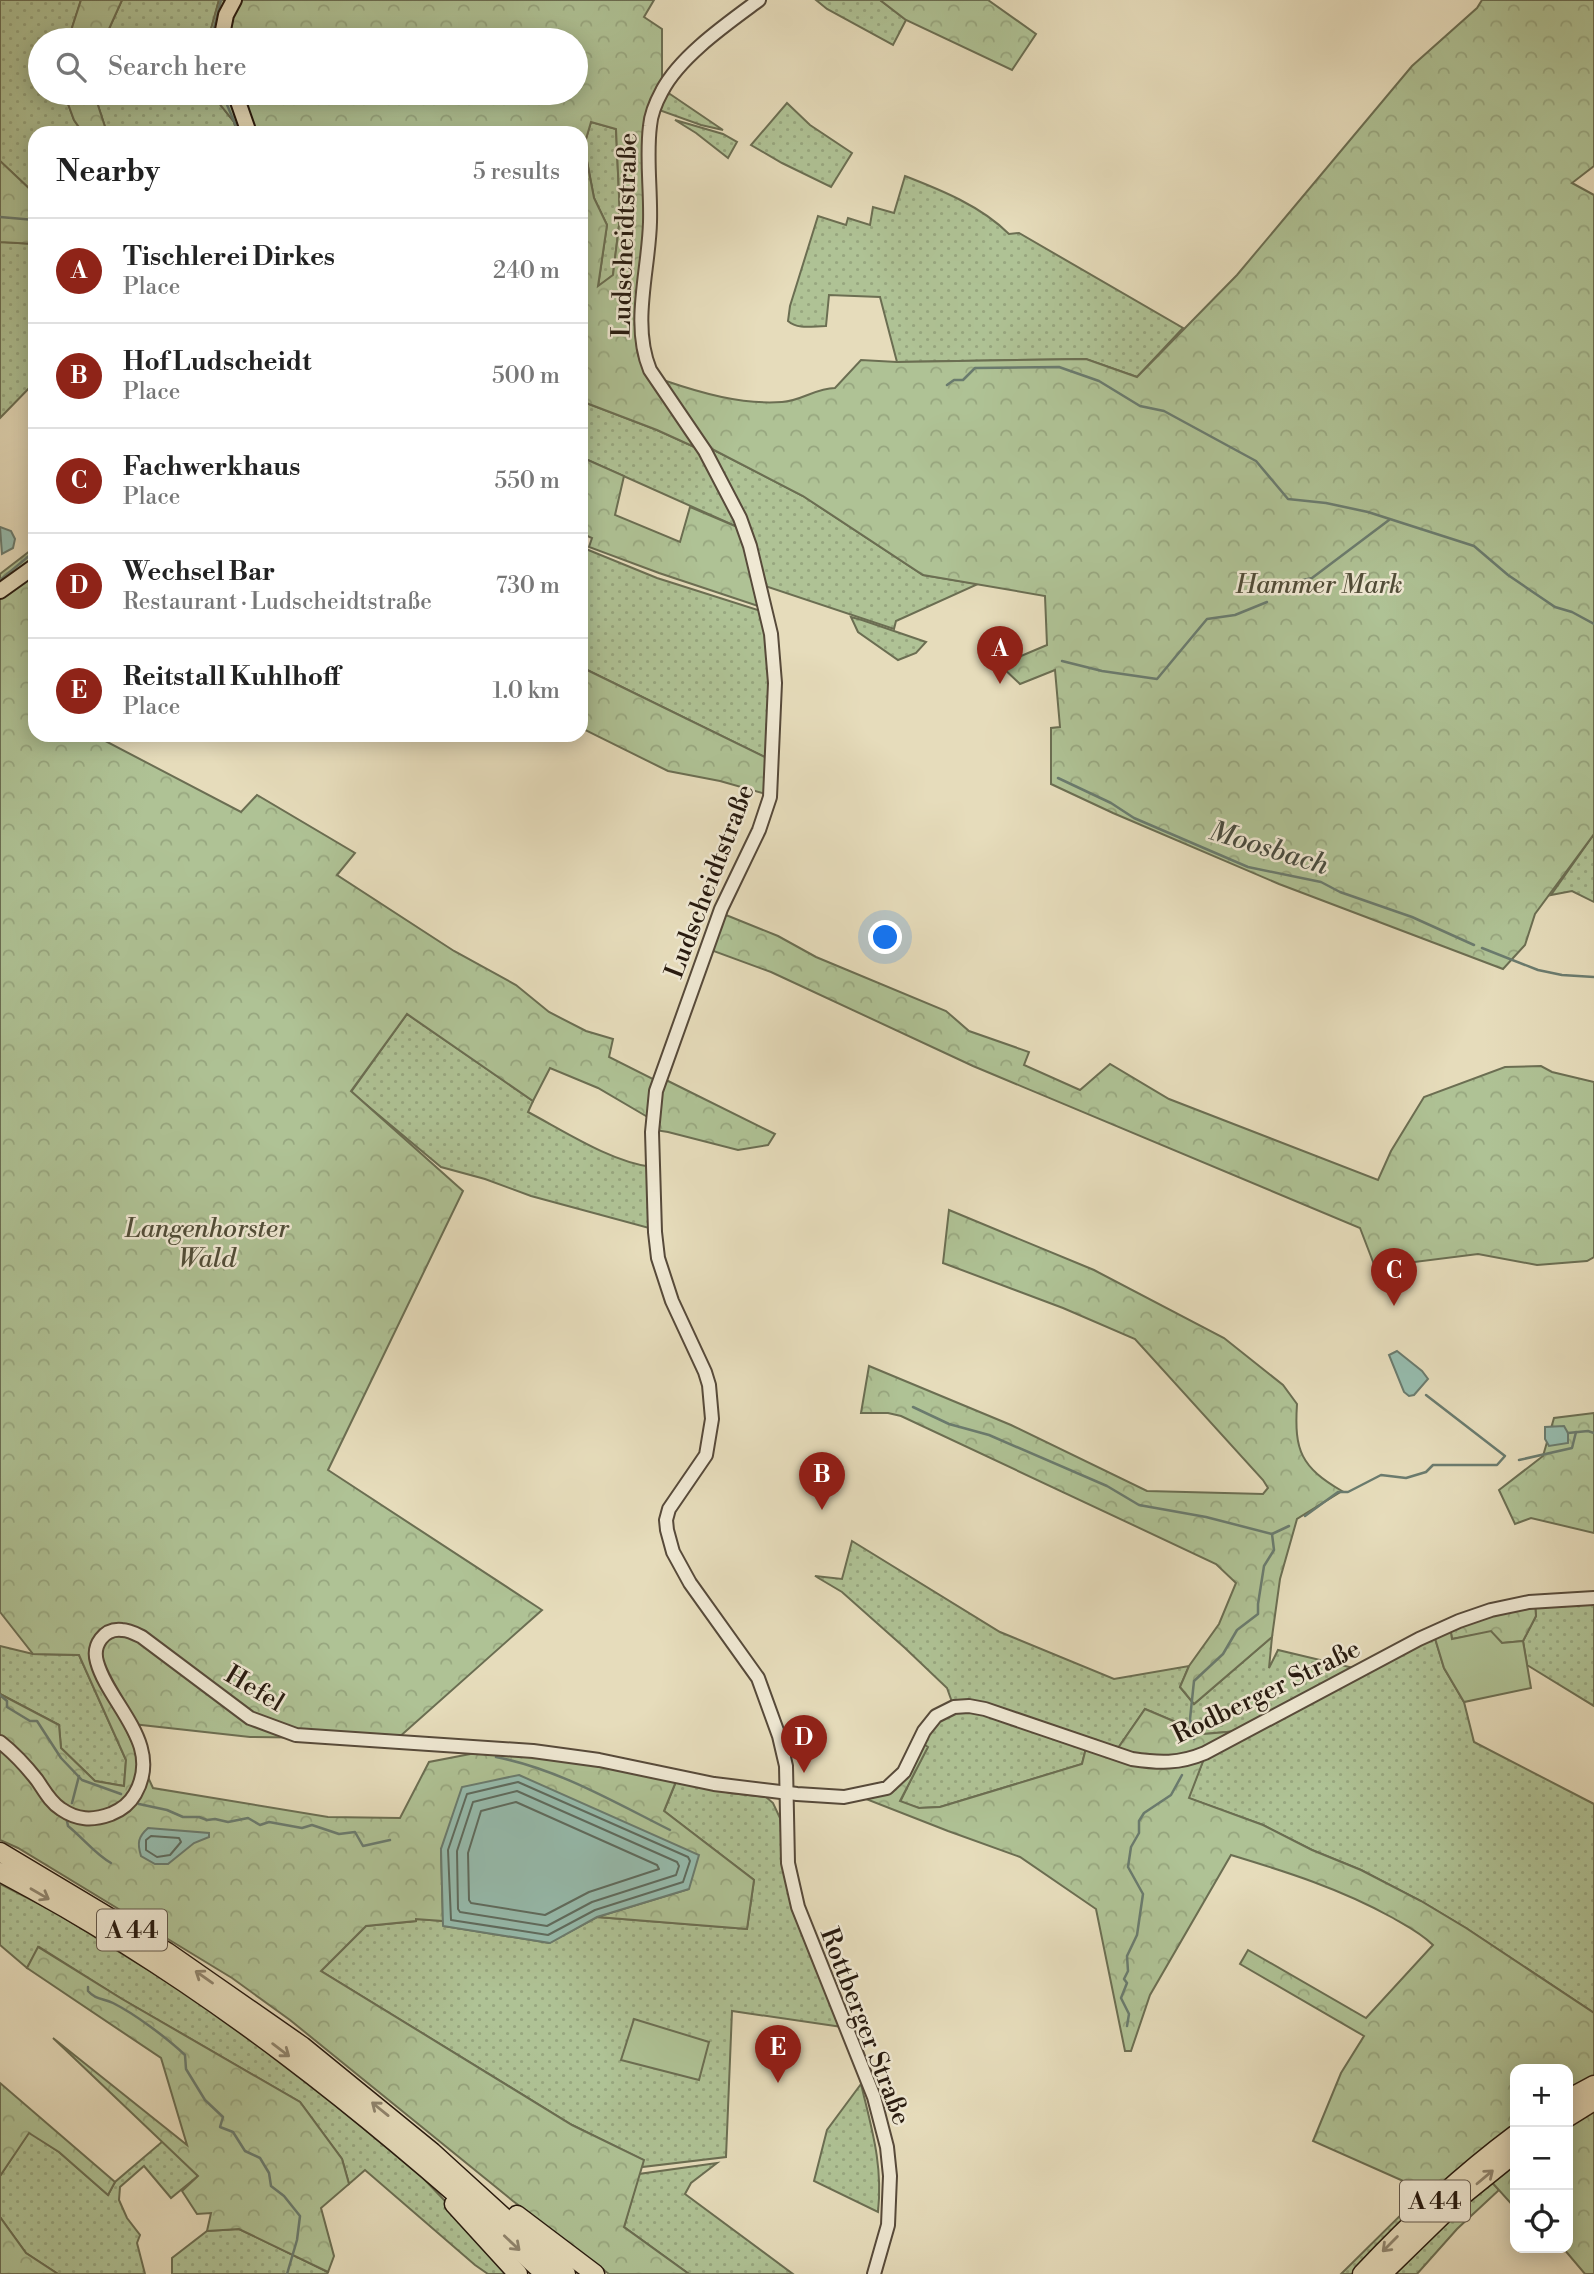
<!DOCTYPE html>
<html lang="en">
<head>
<meta charset="utf-8">
<style>
  body { margin:0; font-family:"Libre Bodoni",serif; background:#f6f6f6; color:#222 }
  .controls { position:absolute; right:21px; bottom:21px; display:grid; overflow:hidden; border-radius:14px; box-shadow:0 4px 18px #0003 }
  .controls button { width:63px; height:63px; display:grid; place-items:center; padding:0; border:0; border-bottom:2px solid #e0e0e0; background:#fff; color:#222; font:35px sans-serif }
  .you { position:absolute; left:886px; top:938px; width:24px; height:24px; margin:-18px; border:5px solid #fff; border-radius:50%; background:#1a73e8; box-shadow:0 0 0 10px #1a73e833 }
  .badge { display:grid; place-items:center; width:46px; height:46px; border-radius:50%; background:#8f2418; color:#fff; font-size:23px; font-weight:700 }
  .pin { position:absolute; translate:-50% -58px; filter:drop-shadow(0 2px 4px #0008) }
  .pin::after { content:''; position:absolute; top:37px; width:24px; height:21px; background:inherit; clip-path:polygon(0 0,100% 0,50% 100%) }
  .list { margin:0; padding:0; list-style:none }
  h2 { display:flex; justify-content:space-between; align-items:center; height:91px; margin:0; padding:0 28px; font-size:30px }
  h2 small { font-size:23px; font-weight:400; color:#767676 }
  .list li { display:grid; grid-template-columns:46px 1fr auto; gap:21px; align-items:center; box-sizing:border-box; height:105px; padding:0 28px; border-top:2px solid #e0e0e0 }
  .list b { display:block; font-size:26px; white-space:nowrap }
  .list p { margin:0; font-size:23px; white-space:nowrap; color:#767676 }
  .list em { font-size:23px; font-style:normal; color:#767676 }
  .icon { flex:none; width:38px; height:38px; fill:none; stroke:currentColor; stroke-width:2; stroke-linecap:round; stroke-linejoin:round }
  .map { position:relative; flex:none; width:1594px; height:2274px; overflow:hidden }
  .search { position:absolute; background:#fff; box-shadow:0 4px 18px #0003; left:28px; top:28px; width:560px; height:77px; display:flex; align-items:center; gap:18px; box-sizing:border-box; padding:0 24px; border-radius:38px; color:#767676; font-size:26px }
  .panel { position:absolute; background:#fff; box-shadow:0 4px 18px #0003; left:28px; top:126px; width:560px; height:616px; border-radius:21px }
  .map>svg:first-child { display:block }
  .grass { fill:url(#grass-dots); stroke:#6b6e52; stroke-width:2 }
  .forest { fill:url(#forest-crowns); stroke:#6b6e52; stroke-width:2; fill-rule:evenodd }
  .garden { fill:#afc295; stroke:#6b6e52; stroke-width:2 }
  .water { fill:#96bcae; stroke:#6a7b6e; stroke-width:2 }
  .lines { fill:none; stroke-linecap:round; stroke-linejoin:round }
  .shore { stroke:#5e6b5e; stroke-width:2 }
  .stream { stroke:#6a7b6e; stroke-width:2.5 }
  .minor-casing { stroke:#574a3a; stroke-width:16 }
  .major-casing { stroke:#271a0f; stroke-width:18 }
  .highway-casing { stroke:#271a0f; stroke-width:21 }
  .minor { stroke:#efe8d3; stroke-width:12 }
  .major { stroke:#e6dcbb; stroke-width:14 }
  .highway { stroke:#e6dcbb; stroke-width:18 }
  .oneway { stroke:#90856e }
  .labels { text-anchor:middle; stroke-width:5; stroke-linejoin:round; paint-order:stroke }
  .shield { fill:#efe8d3; stroke:#63584a; stroke-width:2 }
  .shield-label { font-size:24px; font-weight:bold; fill:#271a0f }
  .street-label { font-size:26px; fill:#271a0f; stroke:#efe8d3 }
  .park-label { font-size:26px; font-style:italic; fill:#504c37; stroke:#efe8d3 }
  .water-label { font-size:28px; font-style:italic; fill:#484b3f; stroke:#efe8d3 }
</style>
</head>
<body>
<div class="map">
<svg width="1594" height="2274" viewBox="0 0 1594 2274">
  <defs>
    <pattern id="grass-dots" width="8" height="8" patternUnits="userSpaceOnUse" patternTransform="scale(1.75)"><rect width="8" height="8" fill="#afc295"/><path d="M2 2h.1M6 6h.1" fill="none" stroke="#97a67f" stroke-width="1.8" stroke-linecap="round"/></pattern>
    <pattern id="forest-crowns" width="20" height="18" patternUnits="userSpaceOnUse" patternTransform="scale(1.75)"><rect width="20" height="18" fill="#afc295"/><path d="M2 6a3 3 0 1 1 6 0M12 15a3 3 0 1 1 6 0" fill="none" stroke="#97a67f"/></pattern>
  </defs>
  <rect width="100%" height="100%" fill="#e6dcbb"/>
  <filter id="stains"><feTurbulence type="fractalNoise" baseFrequency=".00286" numOctaves="4"/><feColorMatrix values="0 0 0 0 .2 0 0 0 0 .09 0 0 0 0 .02 0 0 0 .5 -.17"/></filter>
  <radialGradient id="worn" r=".72"><stop offset=".6" stop-color="#630" stop-opacity="0"/><stop offset="1" stop-color="#630" stop-opacity=".3"/></radialGradient>
  <g class="grass">
    <path d="M0,0H81L68,40H40V93H64L74,120L83,133H35V194L0,161Z"/>
    <path d="M122,0H219L208,40H104Z"/>
    <path d="M816,0H880L906,20L893,45L827,9Z"/>
    <path d="M667,92L723,130L701,125L659,110Z"/>
    <path d="M94,93H211L234,122L237,133H107Z"/>
    <path d="M787,103L810,125L852,153L831,187L782,163L751,145Z"/>
    <path d="M675,120L723,134L737,142L728,158L696,133Z"/>
    <path d="M591,122L616,129L620,217L613,275L598,287L607,225L594,198L584,145Z"/>
    <path d="M905,176C941,190 981,206 1009,234L1019,233L1183,328L1137,377L1086,359L897,362L880,297L829,295L826,326C813,326 798,330 788,321L790,306L818,216L846,225L848,218L870,225L873,207L894,213Z"/>
    <path d="M0,242L35,244V382L0,418Z"/>
    <path d="M581,401L657,430L701,450L742,529L581,457Z"/>
    <path d="M710,448L803,496L923,575L978,584L896,621L894,629L762,585Z"/>
    <path d="M581,547L657,578L761,611L771,653L773,761L581,667Z"/>
    <path d="M851,617L862,620L926,642L916,653L898,660L858,632Z"/>
    <path d="M1594,834V902L1572,891L1551,895Z"/>
    <path d="M407,1014L533,1101L528,1112C564,1131 611,1162 652,1167L649,1228L531,1196L485,1179L441,1167L351,1092Z"/>
    <path d="M852,1541L1000,1632L1114,1679L1189,1666L1180,1687L1194,1704L1272,1637L1269,1668L1278,1650L1358,1669L1238,1731L1204,1734L1145,1709L1116,1751L952,1702L947,1688L905,1648L842,1592L815,1576L842,1579Z"/>
    <path d="M1594,1599V1706L1527,1665L1523,1641L1536,1616L1535,1603Z"/>
    <path d="M1434,1635L1444,1668L1464,1702L1474,1742L1594,1804V2013L1466,1928L1421,1901L1361,1870L1312,1850L1263,1825L1188,1798L1205,1756Z"/>
    <path d="M0,1646L33,1654L79,1655L126,1760L124,1786L95,1781L61,1748L59,1725L0,1694Z"/>
    <path d="M964,1708L1086,1748L1082,1764L940,1807L919,1808L900,1802L927,1747L922,1743L938,1720Z"/>
    <path d="M677,1779L730,1793L766,1797L773,1803L780,1818L784,1851L842,2027L732,2011L726,2157L642,2167L643,2160L572,2125L321,1971L366,1926L416,1921V1919L443,1921L444,1926L549,1943L597,1917L747,1929L754,1880L664,1811Z"/>
    <path d="M0,1884L53,1911L190,1996L298,2074L423,2178L515,2274H488L475,2265L365,2170L349,2184L342,2159L300,2102L122,1999L39,1947L27,1968L0,1945Z"/>
    <path d="M861,2084C872,2130 883,2165 878,2212L814,2181L827,2130Z"/>
    <path d="M29,2132L59,2152L108,2195L115,2182L163,2141L198,2176L171,2198L144,2166L120,2187L119,2200L127,2218L140,2235L137,2243L145,2274H58L26,2253L0,2217V2176Z"/>
    <path d="M717,2163L691,2183L685,2194L793,2274H689L624,2227L639,2174Z"/>
    <path d="M1490,2180L1499,2190L1457,2229L1417,2274H1395L1440,2226Z"/>
    <path d="M1426,2190L1433,2192L1354,2274H1341Z"/>
    <path d="M239,2229L328,2272L327,2274H172V2258L207,2231Z"/>
  </g>
  <g class="forest">
    <path d="M81,0H122L104,40H68Z"/>
    <path d="M219,0H654L644,17L662,29V82L651,105L646,230L635,332L638,355L647,377L701,450L657,430L581,401V133H237L234,122L211,93H576V40H208ZM591,122L616,129L620,217L613,275L598,286L607,225L594,198L584,146Z"/>
    <path d="M880,0H988L1036,34L1012,70L906,20Z"/>
    <path d="M1482,0H1594V166L1572,183L1594,195V834L1535,914L1525,945L1503,969L1279,884L1113,813L1051,784V728L1060,727L1055,670L1020,684L1000,665L1047,645L1045,596L923,575L803,496L710,448L663,380C701,393 742,405 782,402C801,401 816,388 835,388L861,360L897,362L1086,359L1137,377L1237,275L1412,66L1477,8Z"/>
    <path d="M64,93H94L107,133H83L74,120Z"/>
    <path d="M0,161L35,194V244L0,242Z"/>
    <path d="M581,457L624,476L615,515L680,542L690,507L742,529L761,607L659,573L589,547L592,538L581,533Z"/>
    <path d="M35,547V735H94L241,812L257,795L355,853L337,875L454,951L516,985L549,1012L586,1031L613,1039L609,1057L657,1081L651,1119L598,1088L550,1068L533,1101L407,1014L351,1091L463,1191L328,1470L542,1610L397,1739L250,1737L123,1723L153,1788L328,1817L400,1818L429,1762L491,1750L556,1758L677,1779L664,1811L754,1880L747,1929L597,1917L689,1889L441,1849L443,1921L416,1919V1921L366,1926L321,1971L572,2125L644,2160L624,2227L689,2274H609L513,2201L290,2020L232,1978L18,1848L0,1840V1694L59,1725L61,1748L95,1781L124,1786L126,1760L79,1655L33,1654L0,1612V574Z"/>
    <path d="M581,667L773,761L769,795L720,781L668,771L581,728Z"/>
    <path d="M721,913L778,936L816,957L946,1011L969,1031L1029,1052L1024,1065L1080,1090L1110,1064L1169,1099L1378,1180L1391,1151L1424,1097L1505,1067L1541,1066L1552,1072L1594,1082V1257L1587,1261L1537,1265L1478,1254L1375,1267L1360,1228L973,1066L771,972L708,949Z"/>
    <path d="M662,1078L775,1134L768,1145L738,1150L668,1132L655,1130Z"/>
    <path d="M949,1210L1094,1270L1224,1338L1283,1385L1297,1404C1294,1451 1301,1467 1342,1491L1297,1519L1280,1579L1272,1637L1194,1704L1180,1687L1189,1666L1219,1624L1236,1583L1216,1564L901,1416L888,1413H861L869,1366L1011,1425L1147,1491L1263,1494L1268,1488L1263,1480L1135,1339L1063,1308L943,1263Z"/>
    <path d="M1594,1413V1533L1531,1518L1515,1524L1499,1490L1543,1456L1554,1418Z"/>
    <path d="M1535,1603L1536,1616L1523,1641L1502,1643L1491,1632L1452,1639L1450,1627Z"/>
    <path d="M1145,1709L1204,1734L1238,1731L1202,1750L1170,1759L1116,1751Z"/>
    <path d="M922,1743L928,1747L900,1801L919,1808L940,1807L1082,1764L1086,1748L1117,1758L1205,1756L1189,1798L1263,1825L1312,1850L1361,1870L1421,1901L1466,1928L1594,2013V2274H1585L1563,2248H1568V2069H1515V2208L1490,2180L1433,2192L1419,2188L1313,2141L1341,2073L1364,2036L1240,1964L1248,1950L1366,2018L1433,1945C1421,1933 1407,1926 1393,1918C1341,1889 1287,1872 1231,1855L1150,1995L1131,2051H1125L1096,1909L1020,1857L948,1831L866,1799L878,1796Z"/>
    <path d="M38,1947L122,1999L300,2102L342,2159L349,2184L321,2208L334,2256L328,2272L239,2229L207,2231L211,2213L197,2214L182,2191L198,2176L53,2038L187,2145L161,2058L27,1968Z"/>
    <path d="M0,2083L115,2182L108,2195L59,2152L29,2133L0,2176Z"/>
    <path d="M0,2217L26,2253L58,2274H0Z"/>
  </g>
  <g class="garden">
    <path d="M1450,1627L1452,1639L1491,1631L1502,1643L1523,1641L1531,1688L1464,1702L1444,1668L1434,1635Z"/>
    <path d="M634,2019L709,2042L699,2080L621,2060Z"/>
  </g>
  <g class="water">
    <path d="M0,527L11,531L15,539L13,548L2,554Z"/>
    <path d="M1397,1351L1422,1371L1428,1379L1414,1395L1409,1396L1404,1392L1389,1355Z"/>
    <path d="M1564,1426L1568,1433V1443L1549,1446L1545,1439V1427Z"/>
    <path d="M519,1775L699,1855L689,1889L597,1917L550,1943L443,1926L441,1849L462,1787Z"/>
    <path d="M148,1828L209,1833V1837L194,1843L168,1864H155L141,1856C137,1843 138,1837 148,1828Z"/>
  </g>
  <g class="lines">
    <g class="shore">
      <path d="M518,1782L688,1857L690,1861L683,1882L595,1910L548,1935L451,1920L448,1850L467,1794Z"/>
      <path d="M517,1791L677,1862L679,1866L676,1875L592,1902L547,1926L460,1912L458,1909L457,1851L473,1802Z"/>
      <path d="M516,1802L657,1865L659,1869L589,1892L545,1915L471,1903L469,1900L468,1853L481,1811Z"/>
      <path d="M151,1836L179,1838L181,1842L170,1855L157,1857L146,1850V1840Z"/>
    </g>
    <g class="stream">
      <path d="M211,40L221,0"/>
      <path d="M222,93L239,133"/>
      <path d="M0,217L35,220"/>
      <path d="M947,385L954,380H963L975,368L1059,367L1099,381L1140,406L1164,411L1256,461L1288,499L1326,503L1368,512L1474,546L1508,575L1555,607L1572,612L1594,624"/>
      <path d="M0,580L35,551"/>
      <path d="M1290,583L1312,578L1389,520"/>
      <path d="M1062,661L1102,671L1157,679L1207,619L1235,615L1267,602"/>
      <path d="M1058,778L1111,803L1134,818L1248,867L1321,882L1340,892L1412,917L1474,945"/>
      <path d="M1482,948L1538,970L1562,975L1594,977"/>
      <path d="M913,1407L949,1424L989,1435L1107,1486L1139,1505L1206,1517L1272,1534L1289,1526"/>
      <path d="M1568,1433L1588,1431L1594,1433"/>
      <path d="M1519,1460L1572,1448L1576,1432"/>
      <path d="M1305,1516L1338,1492H1348L1381,1475L1406,1478L1426,1472L1433,1465H1497L1505,1456L1426,1395"/>
      <path d="M0,1695L7,1701V1707L30,1721H37L61,1758L82,1780L121,1794"/>
      <path d="M1194,1739L1190,1719L1194,1681L1223,1654L1237,1630L1258,1614V1604L1264,1566L1274,1550L1272,1534"/>
      <path d="M496,1757C558,1769 614,1802 670,1830"/>
      <path d="M72,1803L79,1776"/>
      <path d="M139,1804L167,1810L183,1817H199L207,1820L215,1819L228,1822L248,1818L260,1825L269,1822L302,1828L312,1825L339,1834L355,1832L363,1846L390,1840"/>
      <path d="M67,1821L68,1826C83,1838 95,1854 111,1863"/>
      <path d="M88,1987V1991C96,2000 103,1998 113,2003C135,2014 167,2038 185,2055L186,2069L205,2100L223,2117L220,2127L233,2132L245,2151L260,2158L269,2173L271,2186L284,2196L300,2216L297,2240L287,2274"/>
      <path d="M1127,2026L1129,2014L1121,1998L1127,1983L1124,1979L1128,1971L1127,1956L1137,1935L1143,1894L1128,1867L1131,1847L1139,1833V1821L1144,1813L1171,1795L1182,1775"/>
    </g>
    <g class="minor-casing">
      <g id="minor">
        <path d="M759,0C728,23 680,56 662,91C656,102 651,113 650,126C646,157 651,190 650,222C649,270 631,324 650,370L705,451L740,518L750,546L771,634L775,683L770,797L759,830L721,909L656,1091L652,1132L655,1232L658,1258L672,1301L705,1372L709,1385L712,1419L706,1455L669,1509L666,1520L667,1530L673,1552L690,1583L758,1678L779,1736L786,1766L788,1863L798,1907L874,2097L887,2147L890,2176L888,2225L874,2274"/>
        <path d="M0,1742C14,1753 26,1766 37,1780C44,1790 50,1802 61,1809C77,1820 92,1821 111,1814C121,1810 130,1803 135,1794C164,1744 109,1705 97,1662C92,1645 104,1628 122,1630C129,1630 136,1634 142,1637L250,1718L296,1735L533,1751L599,1760L714,1784L797,1794L844,1797L887,1788L904,1772L924,1731L936,1716L954,1707L969,1706L985,1709L1132,1759C1159,1763 1179,1764 1205,1753L1419,1639L1459,1621L1491,1610L1529,1602L1594,1598"/>
      </g>
    </g>
    <g class="major-casing">
      <g id="major">
        <path d="M221,40L226,15L234,0"/>
        <path d="M235,93L249,133"/>
        <path d="M0,591L35,566"/>
      </g>
    </g>
    <g class="highway-casing">
      <g id="highway">
        <path d="M0,1852L167,1952L302,2046L432,2152L566,2274"/>
        <path d="M0,1872C202,1978 378,2120 545,2274"/>
        <path d="M1568,2099L1594,2085"/>
        <path d="M1568,2117L1594,2101"/>
        <path d="M454,2204L518,2274"/>
        <path d="M517,2215L595,2274"/>
        <path d="M1362,2274C1409,2224 1460,2176 1515,2135"/>
        <path d="M1382,2274L1463,2195L1515,2153"/>
      </g>
    </g>
    <use href="#minor" class="minor"/>
    <use href="#major" class="major"/>
    <use href="#highway" class="highway"/>
  </g>
  <defs><path id="oneway-shaft" d="M-6 0H5M1.5-3L5.5 0L1.5 3" fill="none" stroke-width="1.6" stroke-linecap="round" stroke-linejoin="round" transform="scale(1.75)"/></defs>
  <g class="oneway">
    <use href="#oneway-shaft" transform="translate(40 1894) rotate(30)"/>
    <use href="#oneway-shaft" transform="translate(204 1977) rotate(-145)"/>
    <use href="#oneway-shaft" transform="translate(281 2050) rotate(37)"/>
    <use href="#oneway-shaft" transform="translate(380 2109) rotate(-141)"/>
    <use href="#oneway-shaft" transform="translate(1485 2177) rotate(-40)"/>
    <use href="#oneway-shaft" transform="translate(512 2243) rotate(43)"/>
    <use href="#oneway-shaft" transform="translate(1390 2244) rotate(135)"/>
  </g>
  <g class="labels">
    <g class="shield">
      <rect x="97" y="1909.5" width="70" height="41" rx="5"/>
      <rect x="1400" y="2180.5" width="70" height="41" rx="5"/>
    </g>
    <g class="shield-label">
      <text x="132" y="1938">A 44</text>
      <text x="1435" y="2209">A 44</text>
    </g>
    <g class="street-label">
      <text transform="translate(624 235) rotate(-88)" y="9">Ludscheidtstraße</text>
      <text transform="translate(709 881) rotate(-69)" y="9">Ludscheidtstraße</text>
      <text transform="translate(255 1688) rotate(31)" y="9">Hefel</text>
      <text transform="translate(1266 1691) rotate(-26)" y="9">Rodberger Straße</text>
      <text transform="translate(866 2026) rotate(69)" y="9">Rottberger Straße</text>
    </g>
    <g class="park-label">
      <text x="1319" y="593">Hammer Mark</text>
      <text x="207" y="1237">Langenhorster<tspan x="207" dy="30">Wald</tspan></text>
    </g>
    <g class="water-label">
      <text transform="translate(1269 847) rotate(17)" y="10">Moosbach</text>
    </g>
  </g>
  <rect width="100%" height="100%" filter="url(#stains)"/>
  <rect width="100%" height="100%" fill="url(#worn)"/>
</svg>
<div class="controls">
<button>+</button>
<button>−</button>
<button><svg class="icon" aria-label="locate" viewBox="0 0 24 24"><circle cx="12" cy="12" r="6"/><path d="M12 2v4M12 18v4M2 12h4M18 12h4"/></svg></button>
</div>
<div class="you"></div>
<div class="pin badge" style="left:1000px;top:684px">A</div>
<div class="pin badge" style="left:822px;top:1510px">B</div>
<div class="pin badge" style="left:1394px;top:1306px">C</div>
<div class="pin badge" style="left:804px;top:1773px">D</div>
<div class="pin badge" style="left:778px;top:2083px">E</div>
<div class="search"><svg class="icon" aria-label="search" viewBox="0 0 24 24"><circle cx="10" cy="10" r="6"/><path d="M15 15l6 6"/></svg>Search here</div>
<section class="panel">
<h2>Nearby<small>5 results</small></h2>
<ul class="list">
<li><span class="badge">A</span><div><b>Tischlerei Dirkes</b><p>Place</p></div><em>240 m</em></li>
<li><span class="badge">B</span><div><b>Hof Ludscheidt</b><p>Place</p></div><em>500 m</em></li>
<li><span class="badge">C</span><div><b>Fachwerkhaus</b><p>Place</p></div><em>550 m</em></li>
<li><span class="badge">D</span><div><b>Wechsel Bar</b><p>Restaurant · Ludscheidtstraße</p></div><em>730 m</em></li>
<li><span class="badge">E</span><div><b>Reitstall Kuhlhoff</b><p>Place</p></div><em>1.0 km</em></li>
</ul>
</section>
</div>
</body>
</html>
